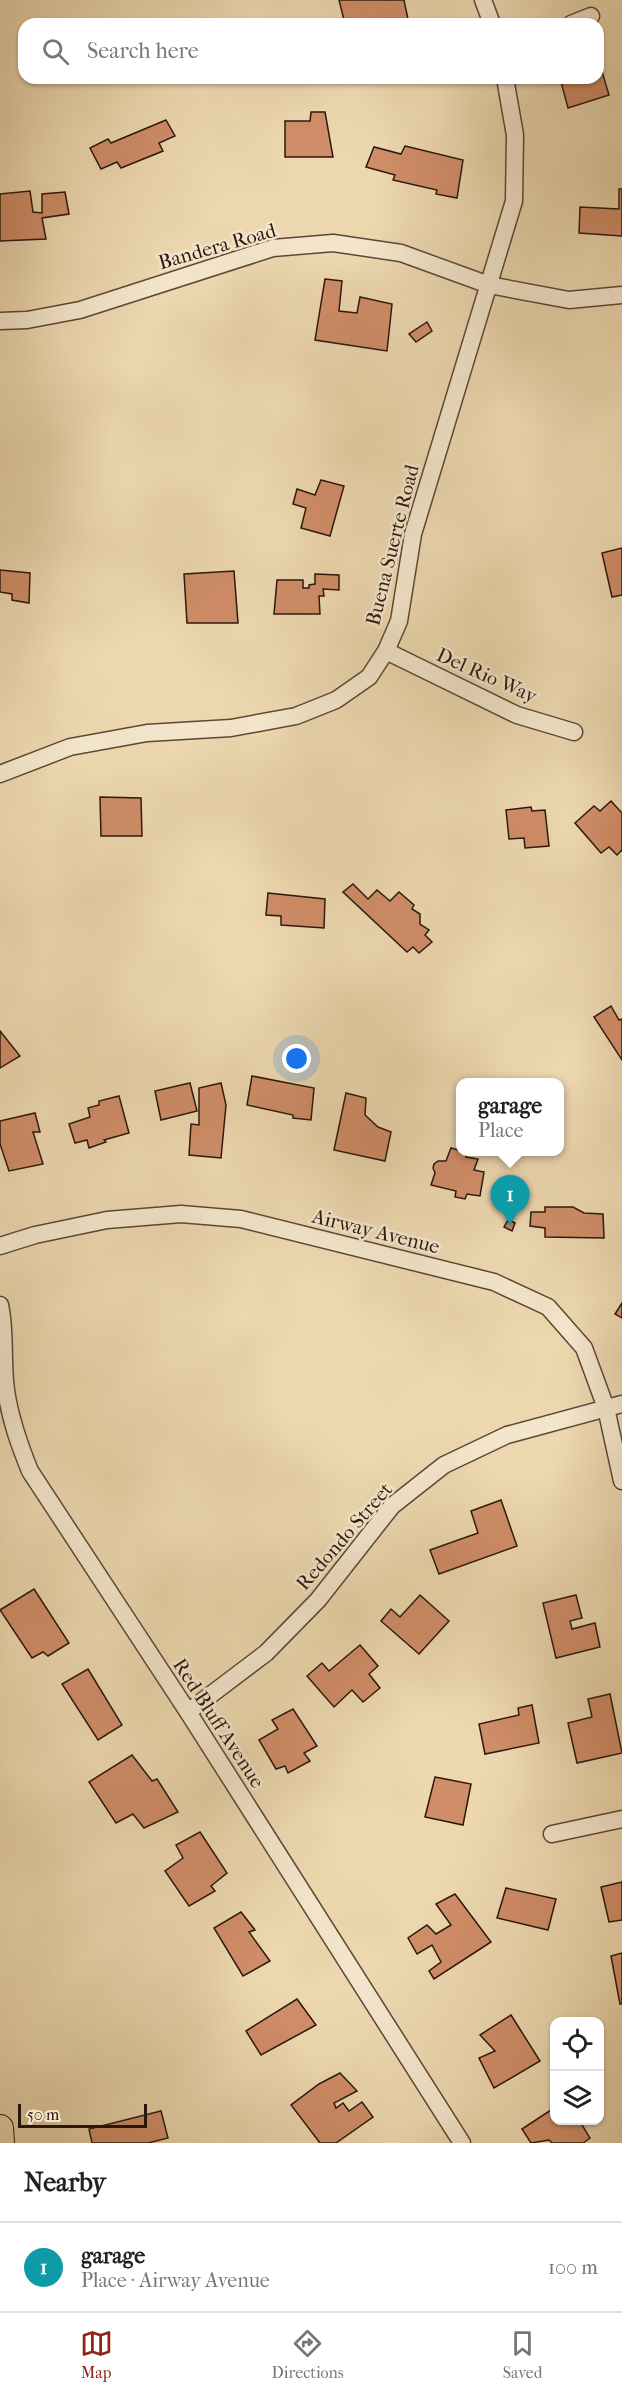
<!DOCTYPE html>
<html lang="en">
<head>
<meta charset="utf-8">
<style>
  body { margin:0; font-family:"IM FELL French Canon",serif; background:#f2f2f2; color:#222 }
  .controls { position:absolute; right:18px; bottom:18px; display:grid; overflow:hidden; border-radius:12px; box-shadow:0 2px 4px #0004 }
  .controls button { width:54px; height:54px; display:grid; place-items:center; padding:0; border:0; border-bottom:2px solid #e0e0e0; background:#fff; color:#222; font:30px sans-serif }
  .scale { position:absolute; left:18px; bottom:15px; width:129px; box-sizing:border-box; padding-left:6px; border:3px solid #2c170d; border-top:0; font-size:16px; line-height:21px; white-space:nowrap; color:#2c170d; -webkit-text-stroke:4px #f3e5cb; paint-order:stroke }
  .you { position:absolute; left:297px; top:1059px; width:21px; height:21px; margin:-15px; border:4px solid #fff; border-radius:50%; background:#1a73e8; box-shadow:0 0 0 9px #1a73e833 }
  .badge { display:grid; place-items:center; width:39px; height:39px; border-radius:50%; background:#8f2418; color:#fff; font-size:20px; font-weight:700 }
  .pin { position:absolute; translate:-50% -50px; filter:drop-shadow(0 2px 3px #0008) }
  .pin::after { content:''; position:absolute; top:32px; width:21px; height:18px; background:inherit; clip-path:polygon(0 0,100% 0,50% 100%) }
  .popup { position:absolute; left:456px; top:1078px; width:108px; height:78px; box-sizing:border-box; display:grid; place-content:center; border-radius:12px; background:#fff; filter:drop-shadow(0 2px 4px #0005); font-size:20px; white-space:nowrap; color:#767676 }
  .popup b { font-size:22px; color:#222 }
  .popup::after { content:''; position:absolute; left:50%; top:100%; margin-left:-12px; border:12px solid transparent; border-top-color:#fff }
  .list { margin:0; padding:0; list-style:none }
  h2 { display:flex; justify-content:space-between; align-items:center; height:78px; margin:0; padding:0 24px; font-size:26px }
  h2 small { font-size:20px; font-weight:400; color:#767676 }
  .list li { display:grid; grid-template-columns:39px 1fr auto; gap:18px; align-items:center; box-sizing:border-box; height:90px; padding:0 24px; border-top:2px solid #e0e0e0 }
  .list b { display:block; font-size:22px; white-space:nowrap }
  .list p { margin:0; font-size:20px; white-space:nowrap; color:#767676 }
  .list em { font-size:20px; font-style:normal; color:#767676 }
  .icon { flex:none; width:33px; height:33px; fill:none; stroke:currentColor; stroke-width:2; stroke-linecap:round; stroke-linejoin:round }
  .map { position:relative; flex:none; width:622px; height:2143px; overflow:hidden }
  .search { position:absolute; background:#fff; box-shadow:0 2px 4px #0004; left:18px; right:18px; top:18px; height:66px; display:flex; align-items:center; gap:15px; box-sizing:border-box; padding:0 21px; border-radius:18px; color:#767676; font-size:22px }
  .sheet { height:168px; background:#fff }
  nav { display:flex; justify-content:space-around; align-items:center; box-sizing:border-box; height:84px; border-top:2px solid #e0e0e0; background:#fff; font-size:16px; color:#767676 }
  nav a { display:grid; justify-items:center; gap:3px }
  nav .on { color:#8f2418 }
  .map>svg:first-child { display:block }
  .building { fill:#cf8d68; stroke:#2c170d; stroke-width:1.5 }
  .lines { fill:none; stroke-linecap:round; stroke-linejoin:round }
  .minor-casing { stroke:#5c4736; stroke-width:19 }
  .primary-casing { stroke:#2c170d; stroke-width:28 }
  .minor { stroke:#f3e5cb; stroke-width:16 }
  .primary { stroke:#ecd7af; stroke-width:26 }
  .labels { text-anchor:middle; stroke-width:5; stroke-linejoin:round; paint-order:stroke }
  .street-label { font-size:20px; fill:#2c170d; stroke:#f3e5cb }
</style>
</head>
<body>
<div class="map">
<svg width="622" height="2143" viewBox="0 0 622 2143">
  <rect width="100%" height="100%" fill="#ecd7af"/>
  <filter id="stains"><feTurbulence type="fractalNoise" baseFrequency=".00333" numOctaves="4"/><feColorMatrix values="0 0 0 0 .2 0 0 0 0 .09 0 0 0 0 .02 0 0 0 .5 -.17"/></filter>
  <radialGradient id="worn" r=".72"><stop offset=".6" stop-color="#630" stop-opacity="0"/><stop offset="1" stop-color="#630" stop-opacity=".3"/></radialGradient>
  <g class="building">
    <path d="M339,0H404L409,24H345Z"/>
    <path d="M598,58L609,95L568,108L560,78H598Z"/>
    <path d="M311,112H325L333,157H285V121H310Z"/>
    <path d="M166,120L175,136L159,143L163,151L121,168L117,162L101,169L90,148L108,139L111,143Z"/>
    <path d="M405,146L463,160L457,198L436,194L437,190L393,180L395,175L366,167L374,147L401,154Z"/>
    <path d="M619,189H622V236L579,233L580,207L619,209Z"/>
    <path d="M30,191L33,212L42,213V194L65,192L69,214L42,218L46,239L0,241V194Z"/>
    <path d="M325,279L342,281L339,311L357,313L360,297L392,304L387,351L315,340Z"/>
    <path d="M427,322L432,331L416,342L409,334Z"/>
    <path d="M321,480L344,486L330,536L301,528L306,508L293,504L297,489L315,495Z"/>
    <path d="M622,548V595L612,597L602,553Z"/>
    <path d="M0,570L30,573L29,603L12,600V594L0,592Z"/>
    <path d="M234,571L238,623H187L184,574Z"/>
    <path d="M315,574L339,575V590L323,589L324,596H319L320,614H274L277,580H303V588H309V585L315,584Z"/>
    <path d="M100,797L141,798L142,836H101Z"/>
    <path d="M611,801L622,813V850L617,855L609,847L601,853L575,823L594,806L600,811Z"/>
    <path d="M531,807L532,811L545,810L549,846L525,848L524,838L509,839L506,810Z"/>
    <path d="M353,884L368,899L377,890L390,901L399,892L414,905L412,909L420,914V924L429,930L425,935L432,942L419,953L413,947L407,952L343,892Z"/>
    <path d="M268,893L325,899L324,928L281,925V916L266,915Z"/>
    <path d="M611,1006L619,1020L622,1019V1060L594,1017Z"/>
    <path d="M0,1031L20,1056L0,1068Z"/>
    <path d="M252,1076L314,1088L311,1120L293,1118V1115L247,1105Z"/>
    <path d="M190,1083L197,1111L161,1120L155,1091Z"/>
    <path d="M221,1083L226,1105L221,1158L189,1155L191,1124L199,1125V1088Z"/>
    <path d="M346,1093L366,1098L365,1115L378,1127L391,1132L385,1161L334,1150Z"/>
    <path d="M119,1096L129,1133L104,1140L106,1142L89,1148L87,1140L75,1143L69,1124L90,1117L88,1108L99,1105V1101Z"/>
    <path d="M35,1113L40,1132H33L43,1164L9,1171L0,1144V1121Z"/>
    <path d="M451,1148L466,1152V1157L478,1159L474,1170L484,1172L480,1196L467,1194L465,1199L455,1197L456,1191L431,1185L435,1173L433,1168L434,1164L438,1161H446Z"/>
    <path d="M545,1207H573L584,1213L603,1214L604,1238L545,1237V1228L530,1226L531,1212H545Z"/>
    <path d="M508,1220L515,1223L512,1231L504,1227Z"/>
    <path d="M622,1303V1318L615,1314Z"/>
    <path d="M501,1500L517,1546L439,1574L430,1550L478,1533L471,1511Z"/>
    <path d="M34,1589L69,1643L48,1656L43,1652L32,1658L0,1610Z"/>
    <path d="M420,1595L449,1621L419,1654L381,1621L391,1609L400,1617Z"/>
    <path d="M576,1595L582,1618L570,1621L572,1629L595,1623L600,1647L556,1658L543,1603Z"/>
    <path d="M360,1645L378,1666L369,1674L380,1688L363,1702L352,1690L334,1707L307,1676L322,1663L329,1671Z"/>
    <path d="M88,1669L122,1725L98,1740L62,1684Z"/>
    <path d="M610,1694L622,1753L577,1763L568,1723L592,1717L588,1699Z"/>
    <path d="M532,1705L539,1743L485,1754L479,1724L519,1715L518,1708Z"/>
    <path d="M293,1709L317,1746L304,1753L310,1761L288,1773L285,1766L276,1769L259,1740L278,1729L272,1720Z"/>
    <path d="M132,1755L152,1781L157,1779L178,1812L144,1828L133,1814L116,1823L89,1782Z"/>
    <path d="M435,1777L471,1784L463,1825L425,1817Z"/>
    <path d="M200,1832L227,1873L211,1886L215,1891L189,1906L165,1871L183,1858L176,1845Z"/>
    <path d="M622,1882V1920L609,1922L601,1887Z"/>
    <path d="M506,1888L556,1899L548,1930L497,1918Z"/>
    <path d="M455,1894L491,1942L434,1979L429,1971L441,1962L432,1945L417,1954L408,1938L427,1925L436,1934L451,1925L436,1904Z"/>
    <path d="M241,1912L255,1930L249,1932L270,1961L243,1976L214,1928Z"/>
    <path d="M622,1953V2004H620L611,1956Z"/>
    <path d="M297,1999L316,2025L261,2055L246,2031Z"/>
    <path d="M511,2015L540,2061L494,2088L479,2058L495,2051L480,2035Z"/>
    <path d="M340,2073L357,2091L334,2103L336,2108L343,2103L349,2111L362,2102L373,2117L336,2143H320L291,2105L319,2084Z"/>
    <path d="M554,2108V2120H579L590,2138L583,2143H552L549,2140L531,2143L522,2129Z"/>
    <path d="M161,2111L168,2138L148,2143H92L89,2129Z"/>
  </g>
  <g class="lines">
    <g class="minor-casing">
      <g id="minor">
        <path d="M483,0L492,24"/>
        <path d="M571,24L591,16"/>
        <path d="M0,321L27,320L80,310L273,248L333,243L401,253L489,285L569,300L622,295"/>
        <path d="M386,651L517,715L574,732"/>
        <path d="M0,774L70,747L147,733L231,728L296,716L336,700L369,677L386,651L399,621L413,534L514,201L515,135L505,78"/>
        <path d="M0,1246L35,1235L107,1220L181,1214L241,1219L494,1282L548,1307L584,1348L606,1408L622,1481"/>
        <path d="M0,1305C6,1333 2,1362 6,1390C10,1419 19,1444 30,1471L188,1712L462,2143"/>
        <path d="M188,1712L266,1653L318,1600L392,1506L444,1465L507,1435L622,1404"/>
        <path d="M552,1834L622,1819"/>
      </g>
    </g>
    <g class="primary-casing">
      <path id="primary" d="M0,2128L1,2143"/>
    </g>
    <use href="#minor" class="minor"/>
    <use href="#primary" class="primary"/>
  </g>
  <g class="labels">
    <g class="street-label">
      <text transform="translate(217 246) rotate(-16)" y="7">Bandera Road</text>
      <text transform="translate(392 545) rotate(-76)" y="7">Buena Suerte Road</text>
      <text transform="translate(487 675) rotate(24)" y="7">Del Rio Way</text>
      <text transform="translate(376 1231) rotate(14)" y="7">Airway Avenue</text>
      <text transform="translate(344 1536) rotate(-49)" y="7">Redondo Street</text>
      <text transform="translate(219 1723) rotate(57)" y="7">Red Bluff Avenue</text>
    </g>
  </g>
  <rect width="100%" height="100%" filter="url(#stains)"/>
  <rect width="100%" height="100%" fill="url(#worn)"/>
</svg>
<div class="controls">
<button><svg class="icon" aria-label="locate" viewBox="0 0 24 24"><circle cx="12" cy="12" r="6"/><path d="M12 2v4M12 18v4M2 12h4M18 12h4"/></svg></button>
<button><svg class="icon" aria-label="layers" viewBox="0 0 24 24"><path d="M12 4l9 5-9 5-9-5zM3 14l9 5 9-5"/></svg></button>
</div>
<div class="scale">50 m</div>
<div class="you"></div>
<div class="pin badge" style="left:510px;top:1225px;background:#0f9aa8">1</div>
<div class="popup"><b>garage</b>Place</div>
<div class="search"><svg class="icon" aria-label="search" viewBox="0 0 24 24"><circle cx="10" cy="10" r="6"/><path d="M15 15l6 6"/></svg>Search here</div>
</div>
<section class="sheet">
<h2>Nearby<small></small></h2>
<ul class="list">
<li><span class="badge" style="background:#0f9aa8">1</span><div><b>garage</b><p>Place · Airway Avenue</p></div><em>100 m</em></li>
</ul>
</section>
<nav>
<a class="on"><svg class="icon" aria-label="map" viewBox="0 0 24 24"><path d="M3 6l6-2 6 2 6-2v14l-6 2-6-2-6 2zM9 4v14M15 6v14"/></svg>Map</a>
<a><svg class="icon" aria-label="directions" viewBox="0 0 24 24"><path d="M12 3l9 9-9 9-9-9zM9 14v-3h6M13 9l2 2-2 2"/></svg>Directions</a>
<a><svg class="icon" aria-label="saved" viewBox="0 0 24 24"><path d="M7 4h10v16l-5-4-5 4z"/></svg>Saved</a>
</nav>
</body>
</html>
